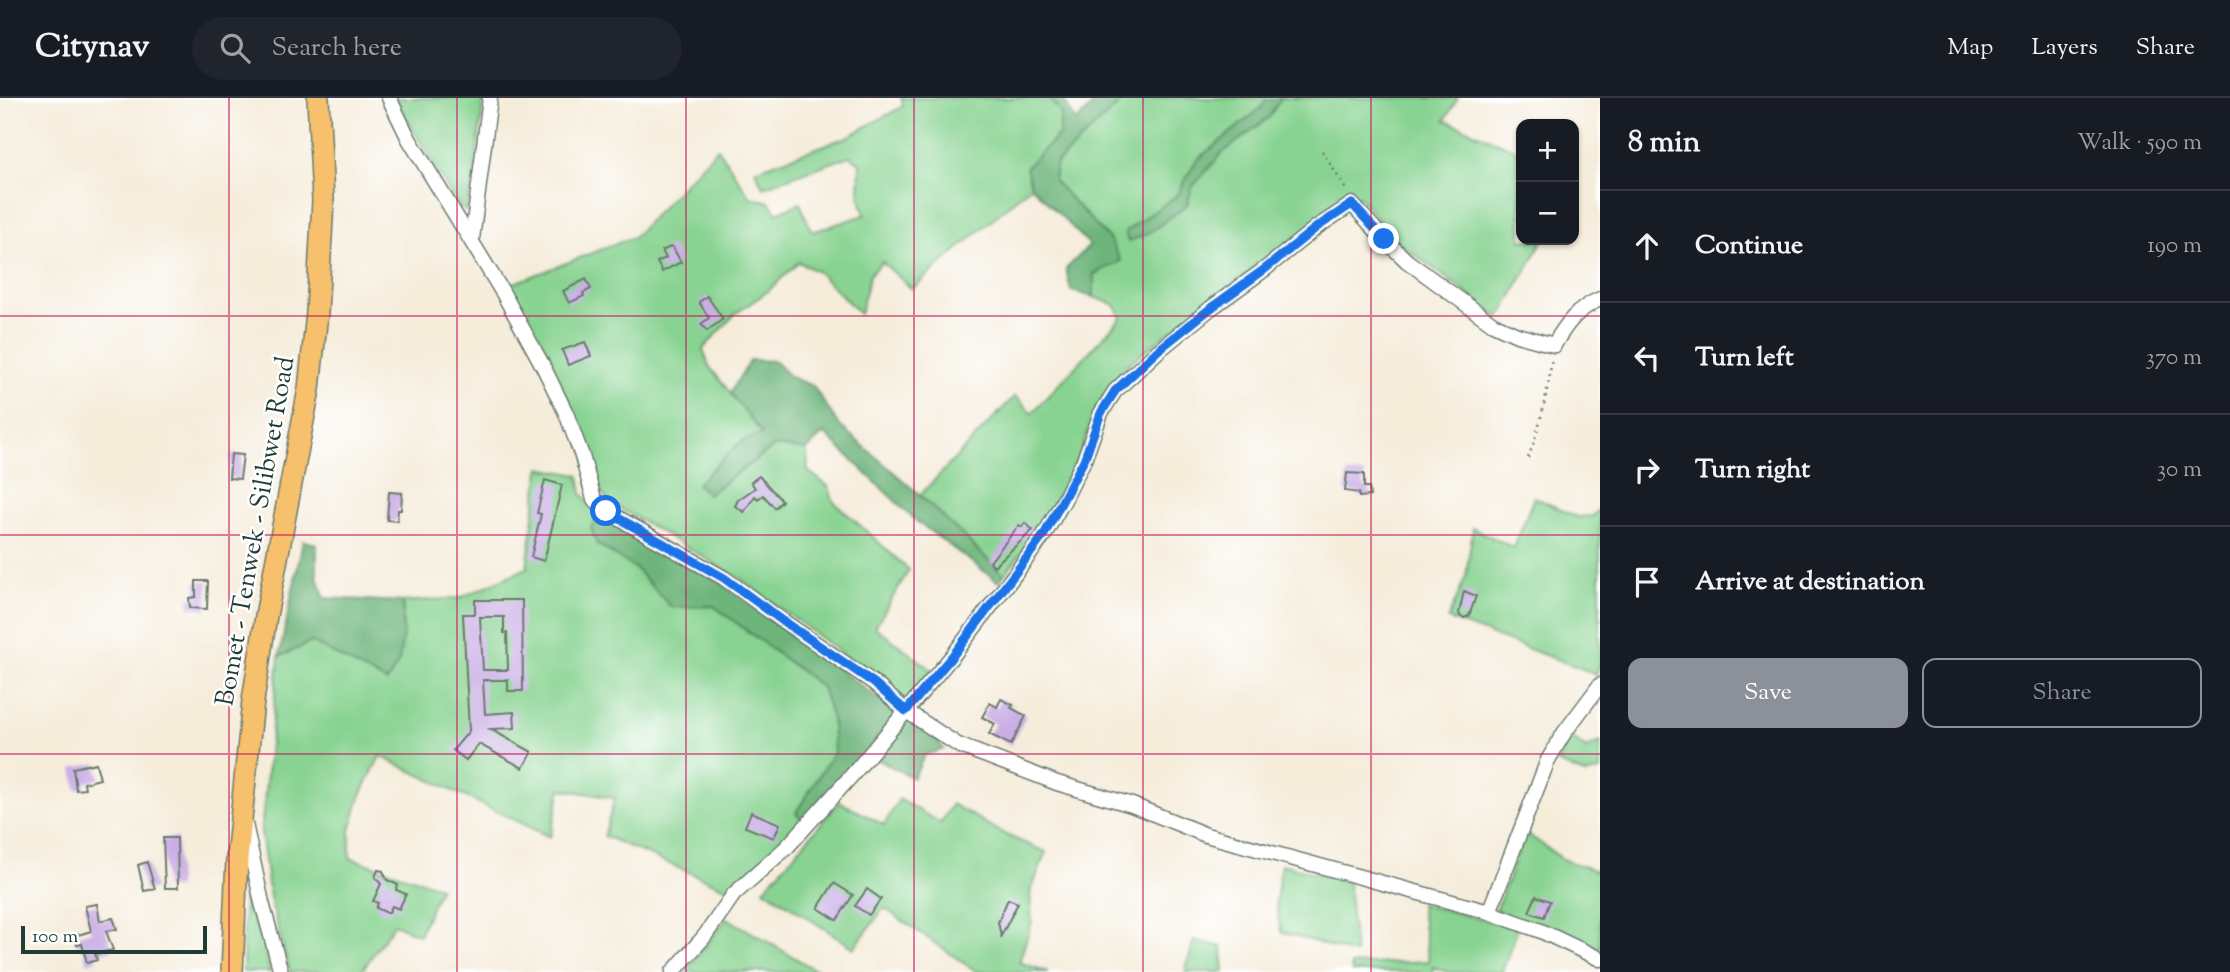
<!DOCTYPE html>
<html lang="en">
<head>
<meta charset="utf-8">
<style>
  body { margin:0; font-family:"Sorts Mill Goudy",serif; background:#20242c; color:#f1f3f6 }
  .controls { position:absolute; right:21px; top:21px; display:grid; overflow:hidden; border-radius:14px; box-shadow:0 2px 5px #0004 }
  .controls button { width:63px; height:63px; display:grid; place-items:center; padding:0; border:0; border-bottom:2px solid #363941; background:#171b24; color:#f1f3f6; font:35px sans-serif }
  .scale { position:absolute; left:21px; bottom:18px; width:186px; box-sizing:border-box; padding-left:7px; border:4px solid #1f3d34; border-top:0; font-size:19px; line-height:24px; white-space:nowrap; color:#1f3d34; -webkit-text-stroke:5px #fff; paint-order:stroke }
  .stop { position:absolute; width:21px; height:21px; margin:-16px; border:5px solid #1a73e8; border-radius:50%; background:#fff }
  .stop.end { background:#1a73e8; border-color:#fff; box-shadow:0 2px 7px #0008 }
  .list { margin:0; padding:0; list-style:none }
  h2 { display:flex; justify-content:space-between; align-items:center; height:91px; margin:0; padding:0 28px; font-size:30px }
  h2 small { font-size:23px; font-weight:400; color:#9ea1a6 }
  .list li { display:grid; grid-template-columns:46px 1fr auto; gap:21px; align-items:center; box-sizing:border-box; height:112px; padding:0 28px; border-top:2px solid #363941 }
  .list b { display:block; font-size:26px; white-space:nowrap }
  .list em { font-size:23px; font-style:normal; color:#9ea1a6 }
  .actions { display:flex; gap:14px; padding:21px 28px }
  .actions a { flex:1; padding:16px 0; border:2px solid #8c9099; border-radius:14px; text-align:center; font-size:24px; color:#8c9099 }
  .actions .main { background:#8c9099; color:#fff }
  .icon { flex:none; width:38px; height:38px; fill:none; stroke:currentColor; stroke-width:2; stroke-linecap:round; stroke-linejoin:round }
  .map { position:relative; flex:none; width:1600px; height:874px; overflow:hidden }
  header { display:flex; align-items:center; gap:42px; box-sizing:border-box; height:98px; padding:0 35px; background:#171b24; border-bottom:2px solid #363941 }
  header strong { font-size:33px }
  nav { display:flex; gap:38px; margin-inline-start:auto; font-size:24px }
  .search { width:490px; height:63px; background:#20242c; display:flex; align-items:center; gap:18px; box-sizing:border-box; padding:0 24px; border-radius:38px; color:#9ea1a6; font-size:26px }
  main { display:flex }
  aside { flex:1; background:#171b24 }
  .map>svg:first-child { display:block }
  .green { fill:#88d391; stroke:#548862; stroke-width:2 }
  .forest { fill:#6eb57b; stroke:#467958; stroke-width:2 }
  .building { fill:#cbaee6; fill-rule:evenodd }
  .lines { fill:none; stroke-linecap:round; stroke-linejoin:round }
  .minor-casing { stroke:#6a7a6e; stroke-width:17 }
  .primary-casing { stroke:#6a7a6e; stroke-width:24 }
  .path { stroke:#6a7a6e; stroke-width:2.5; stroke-dasharray:2 5; stroke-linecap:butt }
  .minor { stroke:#fff; stroke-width:14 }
  .primary { stroke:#f7c06c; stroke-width:21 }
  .route { stroke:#1a73e8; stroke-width:9 }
  .grid { fill:none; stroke:#c2185b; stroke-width:2; stroke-opacity:0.55 }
  .labels { text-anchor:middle; stroke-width:5; stroke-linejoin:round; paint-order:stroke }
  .street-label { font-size:26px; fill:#1f3d34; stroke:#fff }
</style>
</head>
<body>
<header>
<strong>Citynav</strong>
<div class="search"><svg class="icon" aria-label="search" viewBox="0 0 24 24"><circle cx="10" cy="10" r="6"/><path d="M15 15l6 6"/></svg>Search here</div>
<nav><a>Map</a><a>Layers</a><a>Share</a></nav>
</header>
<main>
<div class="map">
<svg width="1600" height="874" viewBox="0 0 1600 874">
  <rect width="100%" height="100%" fill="#fff"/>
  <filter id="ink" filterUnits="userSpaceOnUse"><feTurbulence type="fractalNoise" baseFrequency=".0143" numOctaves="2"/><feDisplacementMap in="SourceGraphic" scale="14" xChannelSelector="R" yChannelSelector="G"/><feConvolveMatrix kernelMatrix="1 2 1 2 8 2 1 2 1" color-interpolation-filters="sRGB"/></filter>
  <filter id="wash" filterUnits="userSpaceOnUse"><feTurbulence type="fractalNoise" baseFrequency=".00686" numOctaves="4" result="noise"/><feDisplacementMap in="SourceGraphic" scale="28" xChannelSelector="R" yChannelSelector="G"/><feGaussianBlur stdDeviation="1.57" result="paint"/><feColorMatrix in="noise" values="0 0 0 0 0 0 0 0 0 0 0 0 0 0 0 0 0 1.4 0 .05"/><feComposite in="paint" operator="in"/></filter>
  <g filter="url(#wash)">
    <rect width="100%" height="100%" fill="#f5ecda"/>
    <g class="green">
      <path d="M395,0H484L474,78L466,114L454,102Z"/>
      <path d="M901,0H1049L1061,16L1059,37L1027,69L1031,88L912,191L882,164L870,176L860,216L818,174L799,164L768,193L735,216L703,251L709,268L763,336L709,396L775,348L807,352L808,373L829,389L833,403L909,472L875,529L932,572L906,603L741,481L611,405L598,391L578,323L509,187L634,139L718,50L750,99L769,104L777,115L800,105L812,134L865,117L859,98L860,65L850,58L763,89L755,72L847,39L903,8Z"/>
      <path d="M1125,0H1267L1261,10L1196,63L1176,98L1125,134L1187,107L1192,89L1221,56L1269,19L1281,0H1458L1445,22L1521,54V142H1543L1500,220L1394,141L1359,98L1319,120L1282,151L1210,202L1122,271L1096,310L1079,359L1038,433L1004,477L920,397L1015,298L1032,315L1121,220L1115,207L1094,199V176L1120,163L1110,142L1054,83L1056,66Z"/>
      <path d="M540,370L579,377L582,396L599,416L591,430L597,446L635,470L671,509L714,508L822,589L832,621L834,654L796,714L806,724L792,738L728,791L604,738L615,700L561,691L550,739L380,658L360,699L350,733V760L440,789L419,837L394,826L361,874H290L270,800L261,734L279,559L311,544L403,537V504L460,500L527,470Z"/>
      <path d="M1534,399L1577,419L1593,418L1600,410V567L1596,576L1448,521L1466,478L1473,430L1514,450Z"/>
      <path d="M1571,639L1586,651L1600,644V673L1586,677L1557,664Z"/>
      <path d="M899,701L941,725L952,706L1008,738L1046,754L1030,796L1032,824L1019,864L1048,874H977L884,810L854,850L764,791L840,704L884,727Z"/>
      <path d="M1526,735L1564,762L1600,774V856L1496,812Z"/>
      <path d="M1281,766L1348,784L1355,856L1281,834L1276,804Z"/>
      <path d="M244,798L266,854L270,874H243Z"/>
      <path d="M1420,806L1518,830L1502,874H1448L1433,869V874H1352L1351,867L1429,863Z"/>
      <path d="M727,820L819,874H686Z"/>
      <path d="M1194,842L1222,849L1224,874H1185Z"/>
    </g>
    <g class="forest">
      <path d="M1049,0H1063L1076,24L1099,0H1125L1056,65L1054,83L1110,142L1121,163L1094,176V199L1071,193L1066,171L1090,147L1031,88L1026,69L1059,37L1061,16Z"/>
      <path d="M1267,0H1281L1269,19L1221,56L1192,89L1187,107L1149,135L1128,144L1125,134L1176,98L1196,63L1261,10Z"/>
      <path d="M750,262L774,263L790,279L813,288L839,327L920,397L1004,477L999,484L915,422L824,335L807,352L775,348L708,396L697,386L740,344L762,336L730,295Z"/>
      <path d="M599,416L719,484L898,615L806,724L796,715L834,654L832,621L822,589L714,508L671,509L635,470L597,446L591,430Z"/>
      <path d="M303,443L317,446V479L325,500L403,504V537L399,563L387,584L311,544L279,559Z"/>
      <path d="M908,622L934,638L944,651L925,657L913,680L875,660Z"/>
    </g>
    <g id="blocks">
      <g class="building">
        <path d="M672,148L681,164L662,174L657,164L666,160L662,153Z"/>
        <path d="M586,181L591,191L583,195L584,198L569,205L563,193Z"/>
        <path d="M707,198L723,221L707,233L701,226L709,220L699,204Z"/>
        <path d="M585,244L591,258L568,267L562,252Z"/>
        <path d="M231,356L243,357L240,381L229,380Z"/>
        <path d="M1347,375L1364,376V389H1369L1370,398L1359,399V395L1345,393Z"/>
        <path d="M759,378L782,403L775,410L763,397L758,401L755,398L744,414L735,408L738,402L755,390L751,384Z"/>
        <path d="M545,382L562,387L544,463L531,459L541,416L537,415Z"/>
        <path d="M389,394L402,395L401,412H398L397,423L387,422Z"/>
        <path d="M1025,425L1033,432L994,468L990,464L1019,427L1022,429Z"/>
        <path d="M196,483H208L207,511L190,510L189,500L196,499Z"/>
        <path d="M1464,493L1476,498L1469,518L1464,520L1460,518L1459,515Z"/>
        <path d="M475,502H522L523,593H508V582H483L485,616L514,614L515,630L490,631L532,654L523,670L479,646L466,662L453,652L469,633L463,516H475ZM480,519H504V535H507L508,572H483Z"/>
        <path d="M1001,601L1013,607L1011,610L1026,618L1011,647L989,636L995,626L982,619L990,605L997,609Z"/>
        <path d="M96,665L100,681L84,685L85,691L76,692L73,670Z"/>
        <path d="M751,714L780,726L774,740L745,729Z"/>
        <path d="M163,740H177L178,790H165Z"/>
        <path d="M147,764L155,791L144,793L138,767Z"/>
        <path d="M378,772L383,773L387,782L398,787L396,792L406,796L399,811L392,808L389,814H385L376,810L378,805L373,803L381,786L375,779Z"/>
        <path d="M834,785L853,797L837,822L818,810Z"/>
        <path d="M867,791L881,801L869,817L855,808Z"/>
        <path d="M1536,798L1550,803L1544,819L1529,814Z"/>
        <path d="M1008,801L1018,805L1001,838L998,824Z"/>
        <path d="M97,806L100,823L113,820L117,831L106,833L113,852L95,856L97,862L87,865L82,846L77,847L75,838L91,833L85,808Z"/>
      </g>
    </g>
  </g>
  <g filter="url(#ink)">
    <use href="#blocks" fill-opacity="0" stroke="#6a7a6e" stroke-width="2"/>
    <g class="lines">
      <g class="minor-casing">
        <g id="minor">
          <path d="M389,0L409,41L503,195L543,268L566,315L582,358L594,401L606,413L724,480L783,523L874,585L906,613L958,647L1057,685L1132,707L1206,737L1489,814L1541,833L1600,861"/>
          <path d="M472,141L490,0"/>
          <path d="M245,726L262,805L281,874"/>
          <path d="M1489,814L1548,662L1564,635L1600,587"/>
          <path d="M673,874L704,839L734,796L787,749L853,676L954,556L1012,480L1044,437L1065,400L1084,362L1101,315L1115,293L1158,253L1211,210L1265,171L1317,129L1352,106L1384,141L1407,163L1493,226L1517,237L1554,247C1566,226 1577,211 1600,201"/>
        </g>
      </g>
      <g class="primary-casing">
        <path id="primary" d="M232,874L237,761L253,603L266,518L309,291L317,215L323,102L318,0"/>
      </g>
      <g class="path">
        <path d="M1322,53L1347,93"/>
        <path d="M1528,360C1541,327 1547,295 1552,261"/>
      </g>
      <use href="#minor" class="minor"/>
      <use href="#primary" class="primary"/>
    </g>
  </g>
  <g class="lines" filter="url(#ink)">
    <path class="route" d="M606,413L724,480L783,523L874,585L906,613L954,556L1044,437L1084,362L1101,315L1115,293L1157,253L1211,210L1265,171L1317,129L1352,106L1384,141"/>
  </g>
  <path class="grid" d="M229,0V874M457,0V874M686,0V874M914,0V874M1143,0V874M1371,0V874M0,218H1600M0,437H1600M0,656H1600"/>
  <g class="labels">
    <g class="street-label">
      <text transform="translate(254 433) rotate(-80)" y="9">Bomet - Tenwek - Silibwet Road</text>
    </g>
  </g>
</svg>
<div class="controls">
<button>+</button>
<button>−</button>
</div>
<div class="scale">100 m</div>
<div class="stop" style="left:606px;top:413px"></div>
<div class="stop end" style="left:1384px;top:141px"></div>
</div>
<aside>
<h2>8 min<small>Walk · 590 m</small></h2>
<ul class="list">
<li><svg class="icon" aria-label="ahead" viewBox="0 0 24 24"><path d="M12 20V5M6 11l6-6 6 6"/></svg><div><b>Continue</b></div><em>190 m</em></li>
<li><svg class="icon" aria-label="left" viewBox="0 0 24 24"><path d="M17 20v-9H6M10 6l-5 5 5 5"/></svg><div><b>Turn left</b></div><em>370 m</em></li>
<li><svg class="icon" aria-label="right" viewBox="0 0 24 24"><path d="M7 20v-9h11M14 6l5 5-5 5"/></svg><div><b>Turn right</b></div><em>30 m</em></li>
<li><svg class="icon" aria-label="arrive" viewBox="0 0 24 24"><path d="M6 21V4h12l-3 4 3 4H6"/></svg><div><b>Arrive at destination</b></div></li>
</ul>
<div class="actions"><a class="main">Save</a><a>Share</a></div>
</aside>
</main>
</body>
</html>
